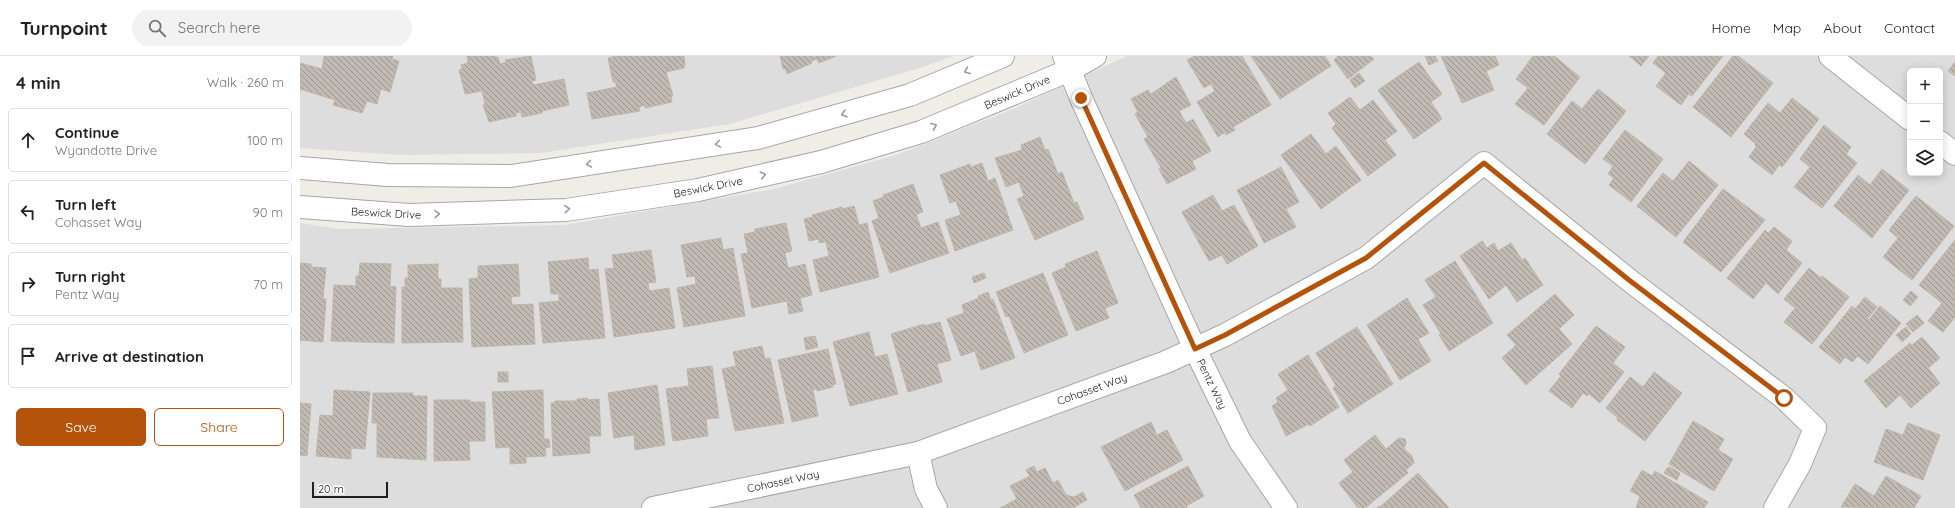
<!DOCTYPE html>
<html lang="en">
<head>
<meta charset="utf-8">
<style>
  body { margin:0; font-family:Quicksand,sans-serif; background:#f2f2f2; color:#222 }
  .controls { position:absolute; right:12px; top:12px; display:grid; overflow:hidden; border-radius:6px; box-shadow:0 2px 10px #0003 }
  .controls button { width:36px; height:36px; display:grid; place-items:center; padding:0; border:0; border-bottom:1px solid #e0e0e0; background:#fff; color:#222; font:20px sans-serif }
  .scale { position:absolute; left:12px; bottom:10px; width:76px; box-sizing:border-box; padding-left:4px; border:2px solid #202020; border-top:0; font-size:11px; line-height:14px; white-space:nowrap; color:#202020; -webkit-text-stroke:3px #fff; paint-order:stroke }
  .stop { position:absolute; width:12px; height:12px; margin:-9px; border:3px solid #b45309; border-radius:50%; background:#fff }
  .stop.end { background:#b45309; border-color:#fff; box-shadow:0 1px 4px #0008 }
  .list { margin:0; padding:0; list-style:none }
  h2 { display:flex; justify-content:space-between; align-items:center; height:52px; margin:0; padding:0 16px; font-size:17px }
  h2 small { font-size:13px; font-weight:400; color:#767676 }
  .list li { display:grid; grid-template-columns:26px 1fr auto; gap:12px; align-items:center; box-sizing:border-box; height:64px; margin:0 8px 8px; padding:0 8px; border:1px solid #e0e0e0; border-radius:6px }
  .list b { display:block; font-size:15px; white-space:nowrap }
  .list p { margin:0; font-size:13px; white-space:nowrap; color:#767676 }
  .list em { font-size:13px; font-style:normal; color:#767676 }
  .actions { display:flex; gap:8px; padding:12px 16px }
  .actions a { flex:1; padding:9px 0; border:1px solid #b45309; border-radius:6px; text-align:center; font-size:14px; color:#b45309 }
  .actions .main { background:#b45309; color:#fff }
  .icon { flex:none; width:22px; height:22px; fill:none; stroke:currentColor; stroke-width:2; stroke-linecap:round; stroke-linejoin:round }
  .map { position:relative; flex:none; width:1655px; height:452px; overflow:hidden }
  header { display:flex; align-items:center; gap:24px; box-sizing:border-box; height:56px; padding:0 20px; background:#fff; border-bottom:1px solid #e0e0e0 }
  header strong { font-size:19px }
  nav { display:flex; gap:22px; margin-inline-start:auto; font-size:14px }
  .search { width:280px; height:36px; background:#f2f2f2; display:flex; align-items:center; gap:10px; box-sizing:border-box; padding:0 14px; border-radius:22px; color:#767676; font-size:15px }
  main { display:flex }
  aside { flex:1; background:#fff }
  .map>svg:first-child { display:block }
  .residential { fill:#dedddd; fill-rule:evenodd }
  .building { fill:url(#building-back-hatch); stroke:#c2b5a8 }
  .lines { fill:none; stroke-linecap:round; stroke-linejoin:round }
  .minor-casing { stroke:#a7a7a7; stroke-width:24 }
  .tertiary-casing { stroke:#a7a7a7; stroke-width:24 }
  .minor { stroke:#fff; stroke-width:22 }
  .tertiary { stroke:#fff; stroke-width:22 }
  .oneway { stroke:#9b9b9b }
  .route { stroke:#b45309; stroke-width:5 }
  .labels { text-anchor:middle; stroke-width:4; stroke-linejoin:round; paint-order:stroke }
  .street-label { font-size:11px; fill:#202020; stroke:#fff }
</style>
</head>
<body>
<header>
<strong>Turnpoint</strong>
<div class="search"><svg class="icon" aria-label="search" viewBox="0 0 24 24"><circle cx="10" cy="10" r="6"/><path d="M15 15l6 6"/></svg>Search here</div>
<nav><a>Home</a><a>Map</a><a>About</a><a>Contact</a></nav>
</header>
<main>
<aside>
<h2>4 min<small>Walk · 260 m</small></h2>
<ul class="list">
<li><svg class="icon" aria-label="ahead" viewBox="0 0 24 24"><path d="M12 20V5M6 11l6-6 6 6"/></svg><div><b>Continue</b><p>Wyandotte Drive</p></div><em>100 m</em></li>
<li><svg class="icon" aria-label="left" viewBox="0 0 24 24"><path d="M17 20v-9H6M10 6l-5 5 5 5"/></svg><div><b>Turn left</b><p>Cohasset Way</p></div><em>90 m</em></li>
<li><svg class="icon" aria-label="right" viewBox="0 0 24 24"><path d="M7 20v-9h11M14 6l5 5-5 5"/></svg><div><b>Turn right</b><p>Pentz Way</p></div><em>70 m</em></li>
<li><svg class="icon" aria-label="arrive" viewBox="0 0 24 24"><path d="M6 21V4h12l-3 4 3 4H6"/></svg><div><b>Arrive at destination</b></div></li>
</ul>
<div class="actions"><a class="main">Save</a><a>Share</a></div>
</aside>
<div class="map">
<svg width="1655" height="452" viewBox="0 0 1655 452">
  <defs>
    <pattern id="building-back-hatch" width="6" height="6" patternUnits="userSpaceOnUse"><rect width="6" height="6" fill="#c1bab2"/><path d="M-1 5l2 2M0 0l6 6M5-1l2 2" fill="none" stroke="#9c9790"/></pattern>
  </defs>
  <rect width="100%" height="100%" fill="#f0ede6"/>
  <g class="residential">
    <path d="M0,0H653L623,11L430,68L241,97L100,99L0,92Z"/>
    <path d="M827,0H1655V452H0V167L40,173L265,169L474,133L596,99L713,53ZM1610,15H1640V117H1610Z"/>
  </g>
  <g class="building">
    <path d="M24,0H93L92,3L99,5L90,36L81,33L77,48L67,45L62,57L33,49L35,44L0,33V7L22,13Z"/>
    <path d="M167,0H196V2L198,1L200,8L206,6L205,4L231,0L236,24L232,25L233,29L264,23L269,49L242,55V57L222,61L221,56L216,57V60L189,66L183,49L185,48L182,35L165,38L159,14L162,13L161,9L168,7Z"/>
    <path d="M316,0H384L385,9H384V12L366,16L373,40H371L372,46L345,52V49L339,51L340,55L292,63L287,37L317,31L315,26H313L308,2Z"/>
    <path d="M480,0H536L519,7L517,3L511,5L512,7L487,18L485,12L483,13Z"/>
    <path d="M895,0H942L971,49L933,71L935,74L926,79L925,76L918,81L897,46L915,35L911,28L904,32L887,4Z"/>
    <path d="M951,0H1025L1031,10L980,43Z"/>
    <path d="M1038,0H1071L1074,3L1048,23L1034,4Z"/>
    <path d="M1125,0H1135L1138,5L1129,9Z"/>
    <path d="M1141,0H1195L1199,9L1186,15L1194,34L1162,47Z"/>
    <path d="M1233,0H1254L1280,21L1244,69L1215,48L1228,32L1216,23Z"/>
    <path d="M1329,0H1349L1341,10Z"/>
    <path d="M1358,0H1423L1392,40L1389,38L1381,49L1356,30L1366,17L1353,7Z"/>
    <path d="M1433,0H1438L1473,27L1431,81L1393,51Z"/>
    <path d="M1119,6L1142,38L1131,46L1142,63L1114,83L1078,34Z"/>
    <path d="M1655,6V20L1648,15Z"/>
    <path d="M1059,17L1065,25L1055,32L1050,24Z"/>
    <path d="M876,21L891,49L879,55L886,67L893,63L911,95L892,105L896,113L867,128L859,113L861,112L844,83L848,81L835,58L838,56L831,43L848,34L851,38Z"/>
    <path d="M1298,33L1326,55L1285,108L1247,78L1272,45L1282,53Z"/>
    <path d="M1050,41L1060,54L1073,44L1097,75L1085,84L1096,99L1068,120L1032,72L1036,68L1028,57Z"/>
    <path d="M1492,42L1519,63L1482,111L1479,109L1472,119L1449,101L1456,91L1455,90L1456,88L1444,78L1468,47L1480,57Z"/>
    <path d="M1524,69L1551,91L1546,98L1557,107L1522,152L1494,131L1510,111L1500,103Z"/>
    <path d="M1325,74L1363,103L1331,146L1309,129L1314,122L1308,118L1313,110L1303,103Z"/>
    <path d="M1011,78L1026,98L1036,90L1061,124L1021,153L981,99Z"/>
    <path d="M740,81L745,94L748,93L758,118L762,116L774,147L777,146L784,163L735,184L717,143L724,140L719,126L706,131L695,102L722,94L721,89Z"/>
    <path d="M1389,105L1418,129L1376,181L1337,150L1363,117L1373,125Z"/>
    <path d="M682,107L688,125L695,122L713,174L655,195L645,164L661,159L656,145L650,147L640,119L670,108L671,111Z"/>
    <path d="M981,111L999,146L986,153L996,171L964,187L937,134Z"/>
    <path d="M1582,113L1609,134L1572,182L1534,150L1558,119L1570,129Z"/>
    <path d="M613,128L623,156L616,158L621,172L638,166L649,197L590,217L572,165L579,162L573,145L584,141L583,139Z"/>
    <path d="M1423,133L1465,164L1421,216L1383,186Z"/>
    <path d="M913,139L922,155L934,149L958,190L927,208L922,199L909,205L882,156Z"/>
    <path d="M1616,140L1654,170L1612,224L1583,201L1598,182L1589,174Z"/>
    <path d="M554,150L559,169L567,167L579,221L520,236L513,204L529,200L526,186L519,187V183L509,185L504,163L513,161L512,159L542,151L543,153Z"/>
    <path d="M486,167L492,195L485,197L488,212L505,208L512,239L500,242L503,255L489,258L487,245L452,252L441,198L448,197L444,178L455,176V173Z"/>
    <path d="M1474,171L1492,185L1486,194L1502,207L1478,238L1466,227L1453,243L1427,222L1465,174L1468,177Z"/>
    <path d="M421,182L423,194L433,192L445,260L384,271L377,232L396,228L395,220L387,221L381,189Z"/>
    <path d="M1655,184V261L1643,276L1628,265L1642,247L1619,229Z"/>
    <path d="M1182,185L1187,192L1194,187L1198,195L1211,187L1222,204L1225,202L1243,229L1217,246L1206,229L1189,243L1160,200Z"/>
    <path d="M351,194L356,226L348,227L349,235L369,232L375,272L314,281L305,213L314,212L312,199Z"/>
    <path d="M797,195L818,247L805,252L809,262L776,275L752,217L766,211L765,208Z"/>
    <path d="M288,202L289,214L298,213L305,282L243,287L239,247L259,245V238H251L248,206Z"/>
    <path d="M1155,205L1193,267L1149,295L1139,279L1141,278L1123,249L1136,241L1125,224Z"/>
    <path d="M0,207L11,208V211L26,212L23,242L26,243L23,286L0,284Z"/>
    <path d="M60,207L91,208L90,230L96,231L94,287L31,285L34,229L56,230V220H59Z"/>
    <path d="M138,208V223H141V232H162L163,286L102,287V231H105V222H108V209Z"/>
    <path d="M218,208L220,240L211,241L212,249L233,248L235,288L172,291L169,223L178,222V210Z"/>
    <path d="M1509,212L1521,222L1522,220L1549,241L1512,288L1484,266L1495,252L1484,243Z"/>
    <path d="M684,217L686,222L674,227L672,221Z"/>
    <path d="M743,217L768,279L724,297L709,260L706,261L696,236Z"/>
    <path d="M1611,235L1618,241L1610,250L1603,244Z"/>
    <path d="M688,236L691,244L693,243L715,302L681,314L675,295L661,300L647,263L664,257L662,249L679,242L678,240Z"/>
    <path d="M1255,238L1274,259L1259,273L1272,288L1226,329L1202,302L1216,289L1207,279Z"/>
    <path d="M1565,241L1577,251L1567,263L1569,264L1580,250L1601,267L1568,308L1558,300L1552,306L1545,301L1540,308L1519,291L1552,250L1555,253Z"/>
    <path d="M1107,242L1129,277L1118,283L1131,305L1100,324L1067,269Z"/>
    <path d="M1617,259L1624,267L1613,276L1606,268Z"/>
    <path d="M640,266L651,304L637,308L642,326L608,336L591,278L624,268V270Z"/>
    <path d="M1296,270L1325,291L1313,307L1324,316L1300,347L1289,338L1287,340L1283,337L1272,352L1249,335L1261,320L1259,318Z"/>
    <path d="M1057,271L1093,328L1048,357L1033,332L1036,330L1016,297Z"/>
    <path d="M1606,271L1611,278L1602,286L1596,279Z"/>
    <path d="M569,276L575,301L587,298L598,338L550,350L533,286Z"/>
    <path d="M515,280L518,291L506,294L504,282Z"/>
    <path d="M1622,281L1640,302L1628,312L1640,327L1611,352L1600,339L1586,352L1564,325L1610,287L1612,289Z"/>
    <path d="M462,290L465,303L470,302L484,367L435,375L422,313L436,310L433,296Z"/>
    <path d="M528,293L536,328L532,329L533,331L517,335L516,333L513,334L518,360L492,366L478,304Z"/>
    <path d="M1008,299L1039,351L1010,370L1009,368L986,380L972,350L978,346L976,342L988,334L978,318Z"/>
    <path d="M412,310L419,362L406,363L408,380L373,385L366,333L389,330L387,313Z"/>
    <rect x="198" y="316" width="10" height="10"/>
    <path d="M1354,316L1382,337L1345,385L1317,364L1318,362L1306,352L1330,321L1343,331Z"/>
    <path d="M357,329L365,389L335,394L334,379L314,382L308,337Z"/>
    <path d="M34,334L70,336L65,393L51,392V403L16,400L20,359L33,360Z"/>
    <path d="M243,334L244,383H249L250,391L245,392L246,400L226,401V407L210,408V391L196,392L192,336Z"/>
    <path d="M73,337H113V340H127L126,404L77,401V367H72Z"/>
    <path d="M287,342L288,344L299,343L301,380H289L290,397L253,400L251,347H254L255,345H277V343Z"/>
    <path d="M134,344H170V346H185V385H169L170,404L134,405Z"/>
    <path d="M0,347L11,348L7,400L0,399Z"/>
    <path d="M1393,365L1424,383L1418,394L1433,403L1414,435L1369,408Z"/>
    <path d="M851,366L857,379L867,374L883,404L825,435L801,391Z"/>
    <path d="M1608,367L1640,379L1623,424L1574,406L1586,373L1603,379Z"/>
    <path d="M1075,379L1086,393L1099,382L1105,383L1106,387L1104,393L1112,400L1114,407L1106,414L1108,417L1065,452H1058L1039,427L1053,416L1044,404Z"/>
    <path d="M734,410L737,416L745,412L753,427L758,424L766,439L774,441L783,436L787,444L773,452H700L717,443L710,430L730,420L726,414Z"/>
    <path d="M888,410L904,440L886,450L888,452H841L834,439Z"/>
    <path d="M1370,411L1380,417L1377,424L1364,417L1367,412Z"/>
    <path d="M1342,414L1352,420L1355,415L1408,446L1404,452H1336L1340,440L1330,435Z"/>
    <path d="M1118,417L1149,452H1077L1079,450L1080,451Z"/>
    <path d="M1586,420L1621,440L1614,452L1541,451L1555,428L1574,440Z"/>
  </g>
  <g class="lines">
    <g class="minor-casing">
      <g id="minor">
        <path d="M764,0L781,42L895,293L940,385L986,452"/>
        <path d="M1530,0L1610,63"/>
        <path d="M1640,86L1655,98"/>
        <path d="M618,397L626,433L636,452"/>
        <path d="M353,452L618,397L866,306L925,279L1066,202L1184,107L1329,224L1484,342L1515,372L1500,408L1475,452"/>
      </g>
    </g>
    <g class="tertiary-casing">
      <g id="tertiary">
        <path d="M0,112L88,119L211,120L458,82L610,39L703,0"/>
        <path d="M0,151L109,159L266,154L398,134L521,106L621,76L770,14L795,0"/>
      </g>
    </g>
    <use href="#minor" class="minor"/>
    <use href="#tertiary" class="tertiary"/>
  </g>
  <defs><path id="oneway-chevron" d="M-2-3.5L2.5 0L-2 3.5" fill="none" stroke-width="1.6" stroke-linecap="round" stroke-linejoin="round"/></defs>
  <g class="oneway">
    <use href="#oneway-chevron" transform="translate(667 15) rotate(157)"/>
    <use href="#oneway-chevron" transform="translate(544 58) rotate(164)"/>
    <use href="#oneway-chevron" transform="translate(634 70) rotate(-23)"/>
    <use href="#oneway-chevron" transform="translate(418 88) rotate(171)"/>
    <use href="#oneway-chevron" transform="translate(289 108) rotate(171)"/>
    <use href="#oneway-chevron" transform="translate(463 119) rotate(-13)"/>
    <use href="#oneway-chevron" transform="translate(267 153) rotate(-5)"/>
    <use href="#oneway-chevron" transform="translate(137 158) rotate(-2)"/>
  </g>
  <g class="lines">
    <path class="route" d="M781,42L895,293L925,279L1066,202L1184,107L1329,224L1484,342"/>
  </g>
  <g class="labels">
    <g class="street-label">
      <text transform="translate(717 36) rotate(-23)" y="4">Beswick Drive</text>
      <text transform="translate(408 131) rotate(-11)" y="4">Beswick Drive</text>
      <text transform="translate(86 157) rotate(3)" y="4">Beswick Drive</text>
      <text transform="translate(912 328) rotate(64)" y="4">Pentz Way</text>
      <text transform="translate(792 333) rotate(-20)" y="4">Cohasset Way</text>
      <text transform="translate(483 425) rotate(-12)" y="4">Cohasset Way</text>
    </g>
  </g>
</svg>
<div class="controls">
<button>+</button>
<button>−</button>
<button><svg class="icon" aria-label="layers" viewBox="0 0 24 24"><path d="M12 4l9 5-9 5-9-5zM3 14l9 5 9-5"/></svg></button>
</div>
<div class="scale">20 m</div>
<div class="stop" style="left:1484px;top:342px"></div>
<div class="stop end" style="left:781px;top:42px"></div>
</div>
</main>
</body>
</html>
